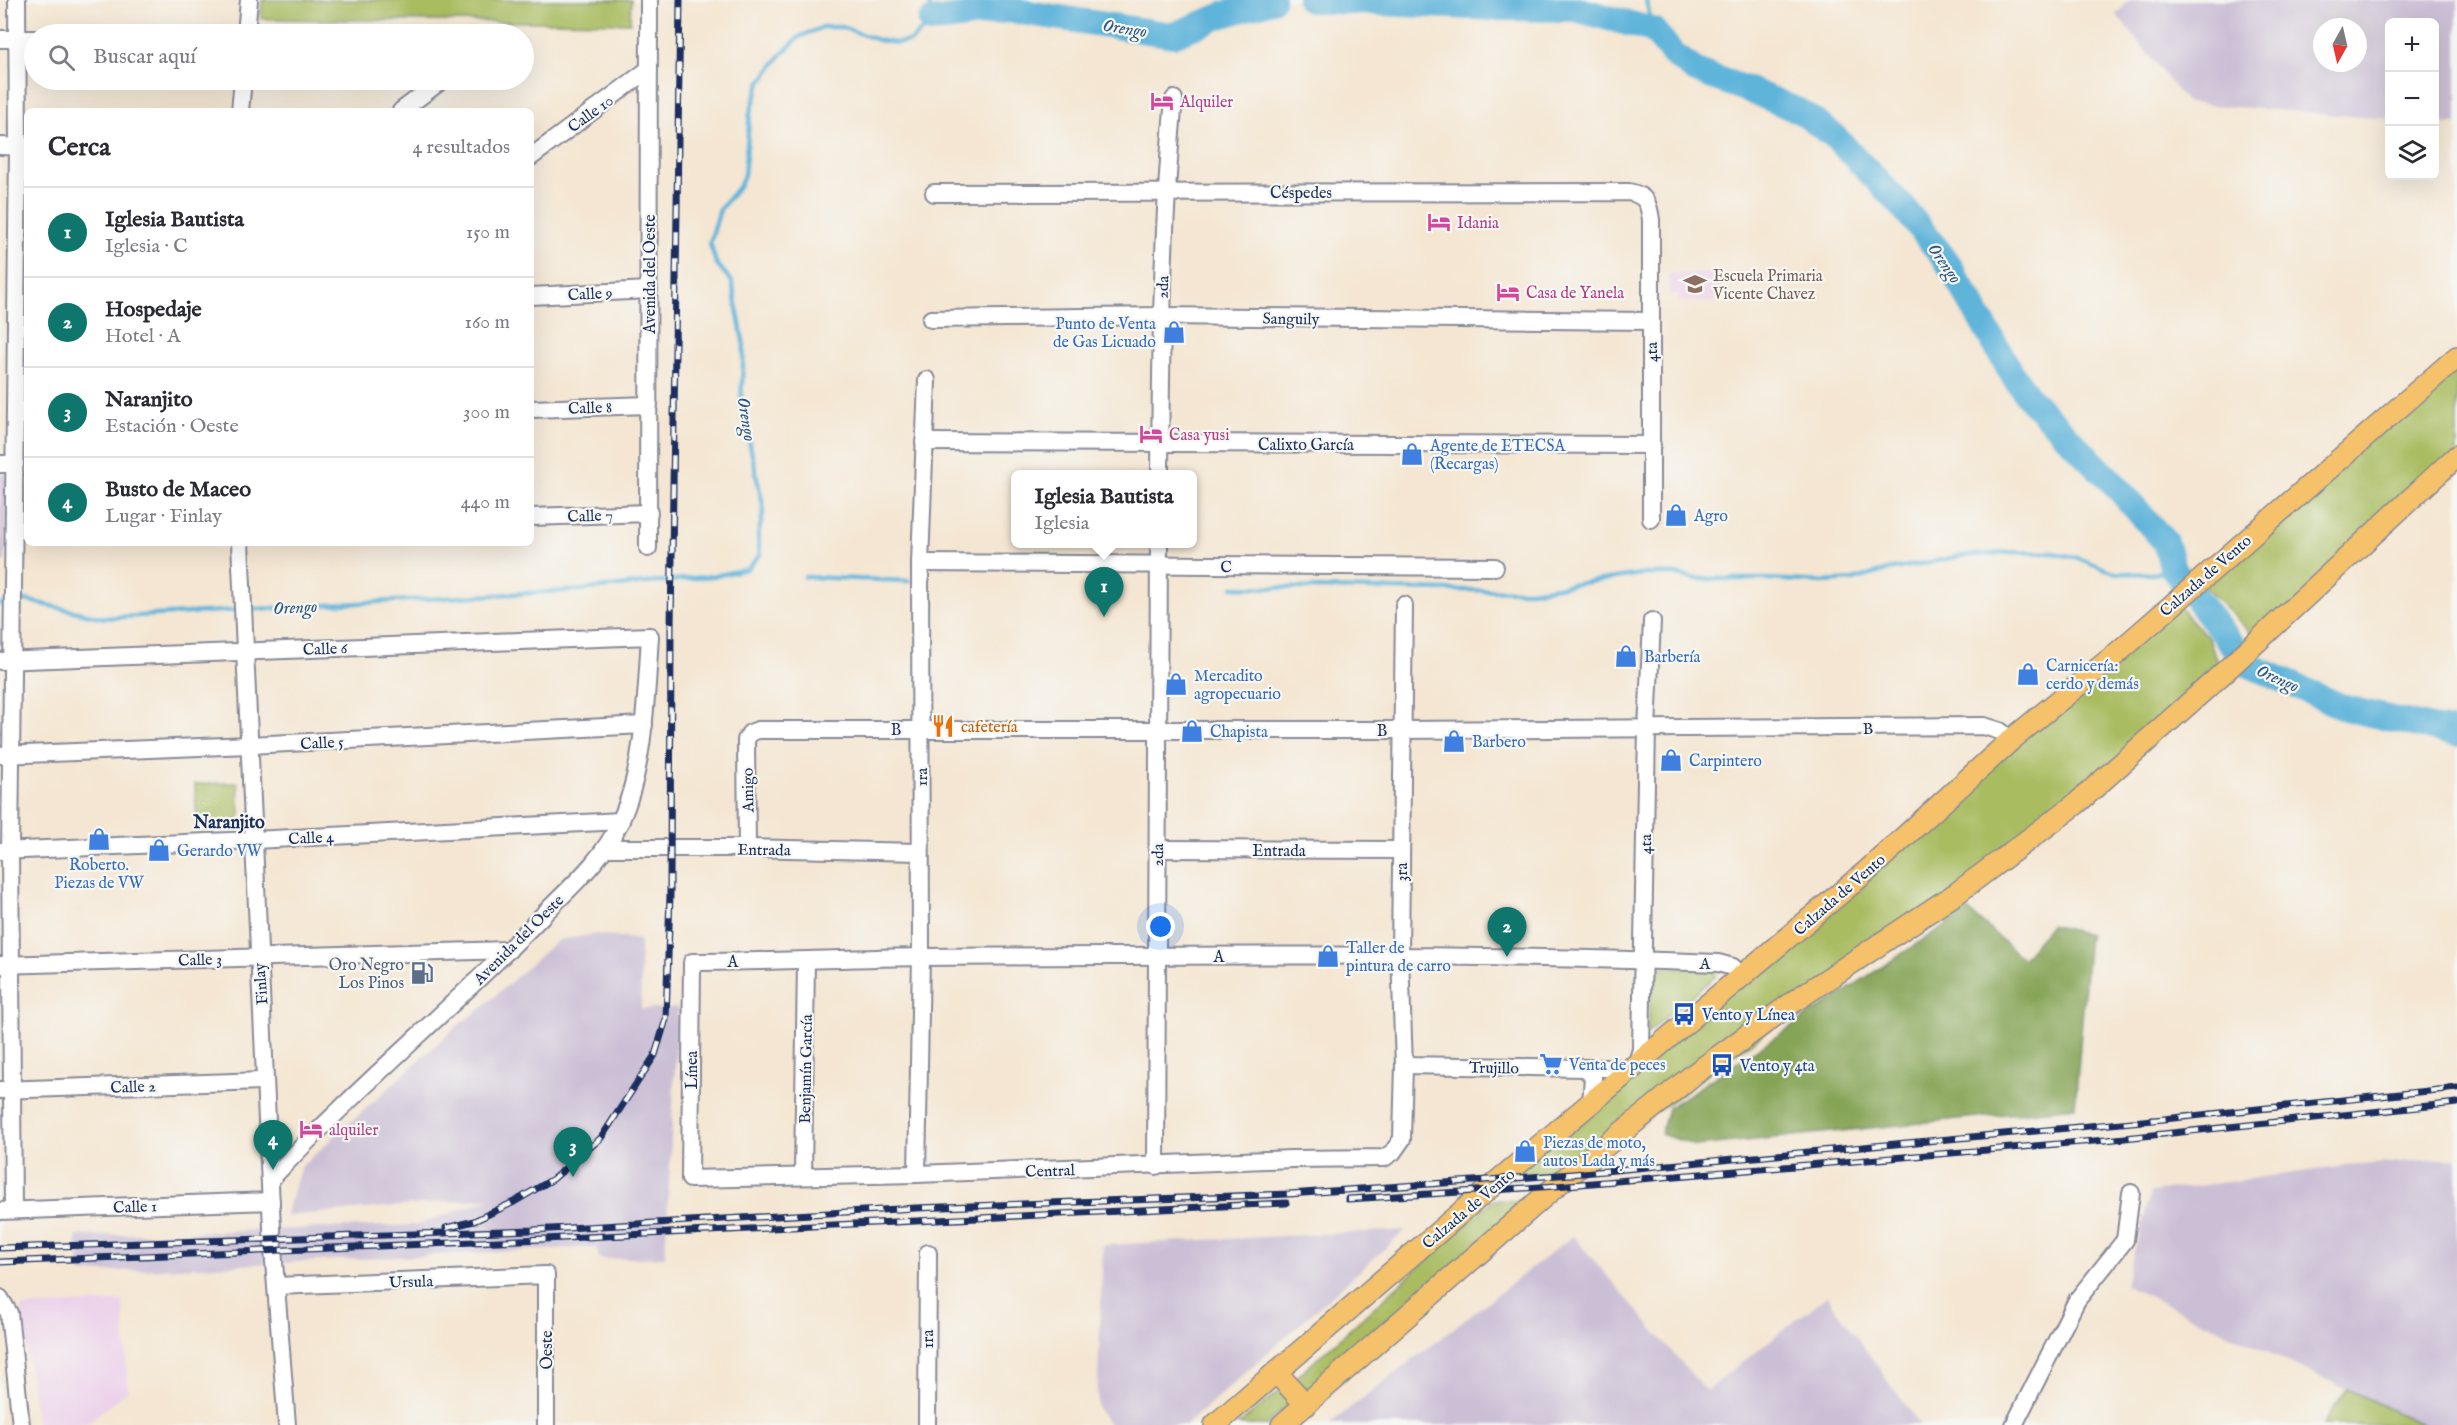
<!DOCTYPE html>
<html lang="es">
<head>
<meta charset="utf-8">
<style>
  body { margin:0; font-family:"IM FELL English",serif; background:#f7f7f7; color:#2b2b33 }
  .controls { position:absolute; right:18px; top:18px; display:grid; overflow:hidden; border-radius:9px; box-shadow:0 6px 24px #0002 }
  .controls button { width:54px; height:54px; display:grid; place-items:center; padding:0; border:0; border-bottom:2px solid #e1e1e2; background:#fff; color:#2b2b33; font:30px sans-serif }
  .compass { position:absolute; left:2313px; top:18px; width:54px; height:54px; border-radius:50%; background:#fff; box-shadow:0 6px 24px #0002; rotate:188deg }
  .you { position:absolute; left:1161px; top:927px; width:21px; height:21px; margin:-15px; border:4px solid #fff; border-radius:50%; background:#1a73e8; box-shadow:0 0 0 9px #1a73e833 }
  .badge { display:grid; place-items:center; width:39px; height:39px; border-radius:50%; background:#0f766e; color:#fff; font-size:20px; font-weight:700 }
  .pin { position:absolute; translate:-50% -50px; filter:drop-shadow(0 2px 3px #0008) }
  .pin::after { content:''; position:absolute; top:32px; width:21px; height:18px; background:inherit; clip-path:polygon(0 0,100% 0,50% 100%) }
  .popup { position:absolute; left:1011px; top:470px; width:186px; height:78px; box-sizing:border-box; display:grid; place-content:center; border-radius:9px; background:#fff; filter:drop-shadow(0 2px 4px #0005); font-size:20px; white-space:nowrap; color:#7c7c81 }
  .popup b { font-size:22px; color:#2b2b33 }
  .popup::after { content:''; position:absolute; left:50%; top:100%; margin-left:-12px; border:12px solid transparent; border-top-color:#fff }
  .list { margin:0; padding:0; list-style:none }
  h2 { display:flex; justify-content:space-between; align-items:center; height:78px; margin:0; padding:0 24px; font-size:26px }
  h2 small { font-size:20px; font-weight:400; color:#7c7c81 }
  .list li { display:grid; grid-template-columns:39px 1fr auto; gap:18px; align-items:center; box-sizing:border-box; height:90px; padding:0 24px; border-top:2px solid #e1e1e2 }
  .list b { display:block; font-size:22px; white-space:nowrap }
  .list p { margin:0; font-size:20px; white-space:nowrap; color:#7c7c81 }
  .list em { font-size:20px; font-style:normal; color:#7c7c81 }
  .icon { flex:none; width:33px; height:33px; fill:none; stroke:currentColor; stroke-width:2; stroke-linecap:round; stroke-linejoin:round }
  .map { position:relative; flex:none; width:2457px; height:1425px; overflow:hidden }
  .search { position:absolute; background:#fff; box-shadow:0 6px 24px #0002; left:24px; top:24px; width:510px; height:66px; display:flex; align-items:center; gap:15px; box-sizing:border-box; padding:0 21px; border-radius:33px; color:#7c7c81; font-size:22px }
  .panel { position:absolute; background:#fff; box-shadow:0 6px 24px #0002; left:24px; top:108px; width:510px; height:438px; border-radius:9px }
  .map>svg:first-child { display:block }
  .built { fill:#ecd1ea }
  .industrial { fill:#cbbfd5; fill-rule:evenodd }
  .green { fill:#a9bc60; stroke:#62765f; stroke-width:1.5 }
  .forest { fill:#86a456; stroke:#506a5a; stroke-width:1.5 }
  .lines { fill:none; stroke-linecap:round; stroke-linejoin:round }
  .stream { stroke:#5eb4da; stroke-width:4.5 }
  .river { stroke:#5eb4da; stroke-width:26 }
  .minor-casing { stroke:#888a98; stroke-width:20 }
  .major-casing { stroke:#888a98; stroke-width:24 }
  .minor { stroke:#fff; stroke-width:16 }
  .major { stroke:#f5c16b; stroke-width:21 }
  .rail-casing { stroke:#1b2f5e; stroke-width:7 }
  .rail { stroke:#f6f6f2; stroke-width:4.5; stroke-dasharray:14; stroke-linecap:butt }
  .labels { text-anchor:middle; stroke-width:4.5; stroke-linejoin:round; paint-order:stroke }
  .hotel-label { font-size:16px; fill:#b23c85; stroke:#f6f6f2; text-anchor:start }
  .street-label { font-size:16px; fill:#1b2f5e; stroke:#f6f6f2 }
  .education-label { font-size:16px; fill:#785e54; stroke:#f6f6f2; text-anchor:start }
  .shop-label { font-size:16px; fill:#366cbe; stroke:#f6f6f2; text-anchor:start }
  .food-label { font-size:16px; fill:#c56008; stroke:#f6f6f2; text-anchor:start }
  .service-label { font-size:16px; fill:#4e5e75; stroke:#f6f6f2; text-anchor:end }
  .transit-label { font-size:16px; fill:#164399; stroke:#f6f6f2; text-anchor:start }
  .water-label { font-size:18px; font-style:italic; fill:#2f5783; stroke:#f6f6f2 }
  .neighbourhood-label { font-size:18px; font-weight:bold; fill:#1b2f5e; stroke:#f6f6f2 }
</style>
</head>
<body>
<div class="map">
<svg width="2457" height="1425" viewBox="0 0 2457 1425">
  <rect width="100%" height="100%" fill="#f6f6f2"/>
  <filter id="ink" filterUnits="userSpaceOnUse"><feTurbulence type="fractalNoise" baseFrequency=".0167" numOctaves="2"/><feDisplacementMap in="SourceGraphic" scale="12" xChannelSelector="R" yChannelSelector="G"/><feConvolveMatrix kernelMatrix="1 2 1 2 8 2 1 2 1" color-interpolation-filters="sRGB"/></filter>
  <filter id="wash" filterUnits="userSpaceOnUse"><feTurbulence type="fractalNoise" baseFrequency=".008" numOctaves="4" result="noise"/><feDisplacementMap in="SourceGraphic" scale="24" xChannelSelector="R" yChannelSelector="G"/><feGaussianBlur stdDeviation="1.35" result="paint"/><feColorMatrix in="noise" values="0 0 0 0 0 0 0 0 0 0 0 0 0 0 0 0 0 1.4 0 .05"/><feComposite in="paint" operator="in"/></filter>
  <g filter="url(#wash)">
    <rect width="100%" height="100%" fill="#f4e6d2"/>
    <g class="built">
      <path d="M1722,273V294L1715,295V302H1679V294H1669L1668,274Z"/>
      <path d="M123,1301L128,1391L90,1421L72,1425H37L21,1307Z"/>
    </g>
    <g class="industrial">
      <path d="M2130,0H2457V124L2435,123L2434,22H2390L2389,119L2187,103L2116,14ZM2322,27H2358V63H2322Z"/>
      <path d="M0,474H6L5,561H0Z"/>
      <path d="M597,934L640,940L641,1009L678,1008L665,1257L599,1259L596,1247L81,1273L76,1236L417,1225L492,1198L285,1216L301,1167L457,1026L478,1011L558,940Z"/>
      <path d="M2457,1158V1425H2423L2125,1285L2151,1192L2346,1166Z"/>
      <path d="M1406,1230L1186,1425H1110L1097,1408L1103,1245Z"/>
      <path d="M1573,1236L1706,1391L1827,1296L1920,1425H1328Z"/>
    </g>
    <g class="green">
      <path d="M262,0H631L630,23L261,19Z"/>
      <path d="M2457,357V456L2258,640L2199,581Z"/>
      <path d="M2175,602L2209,639L2221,675L2076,804L1572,1174L1501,1179Z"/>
      <path d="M238,783L241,828H197L195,784Z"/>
      <path d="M1653,967L1716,968V976L1647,1033Z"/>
      <path d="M1493,1200L1527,1201L1308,1391L1295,1383L1296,1378Z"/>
      <path d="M2347,1389L2423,1425H2322Z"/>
      <path d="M1278,1392H1284L1290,1399V1403L1267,1425H1238Z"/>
    </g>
    <path class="forest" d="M1968,910L2023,959L2050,925L2089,934L2075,1107L1696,1146L1661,1134L1668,1108Z"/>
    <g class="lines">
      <g class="stream">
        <path d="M1646,0L1653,30"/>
        <path d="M805,577L909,581"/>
        <path d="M1233,587L1531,591L1641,574H1675L1696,579H1767L1823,582L1853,580L1888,570L1961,556L2015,552L2052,553L2075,557L2116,573L2154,574L2173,569"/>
        <path d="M0,604L25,600L104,618L579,590L714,576L747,569L760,555L758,535L764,510L741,404L744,346L732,282L716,263L710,243L720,209L740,185L744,175L750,113L760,83L780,56L799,37L823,27H842L878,40L896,43L911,41L931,21L929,0"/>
      </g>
      <g class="river">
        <path d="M1310,0L1496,8L1575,9L1653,30L1674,55L1696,71L1754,92L1801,112L1833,135L1903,207L1948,263L2014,377L2031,400L2115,485L2165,542L2173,569L2247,664L2345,708L2457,734"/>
        <path d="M931,21L1008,10L1173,35L1223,15L1272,0"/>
      </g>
    </g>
  </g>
  <g filter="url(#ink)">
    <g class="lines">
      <g class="minor-casing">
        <g id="minor">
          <path d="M246,34L249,0"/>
          <path d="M0,39H34"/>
          <path d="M240,111L243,80"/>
          <path d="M401,111L442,80"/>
          <path d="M0,146L27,147"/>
          <path d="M531,157L649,69"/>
          <path d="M934,193L1629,192C1646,195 1649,204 1651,220V519"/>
          <path d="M531,296L649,290"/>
          <path d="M931,319L1161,316L1651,321"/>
          <path d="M531,409L649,405"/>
          <path d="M924,442L1652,445"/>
          <path d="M0,464H15"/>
          <path d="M1160,474C1161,349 1162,224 1174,99"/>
          <path d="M531,517L649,513"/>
          <path d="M240,543L273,1249L287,1425"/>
          <path d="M648,548L649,0"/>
          <path d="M920,563L1495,567"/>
          <path d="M1404,605L1400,955L1404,1065L1402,1139L1393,1152L1384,1158L1292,1159L917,1174L690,1179L692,962C770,962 847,958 924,957C1189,955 1454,953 1718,963L1733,967L1742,977"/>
          <path d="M0,661L650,636C646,695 645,770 619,824C602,861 569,888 541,917C453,1008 356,1088 270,1180"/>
          <path d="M1,755L249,745L644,725"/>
          <path d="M608,848H747L920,852"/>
          <path d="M747,848L746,740L750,733L758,730H1402L1984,726L2000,731L2011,740"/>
          <path d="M1157,849L1401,850"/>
          <path d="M0,851L254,840L621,821"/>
          <path d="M0,965L509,950"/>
          <path d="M1404,1065L1585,1068L1593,1077L1591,1104"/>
          <path d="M1585,1068H1624L1636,1065L1641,1050L1647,729L1652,621"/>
          <path d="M0,1090L265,1081"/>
          <path d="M1156,1166L1159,544"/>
          <path d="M917,1174L921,957L920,563L927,380"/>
          <path d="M803,1176L806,961"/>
          <path d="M13,1210L10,850L18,146L17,0"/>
          <path d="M0,1211L271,1201"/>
          <path d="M276,1286L546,1275V1425"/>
          <path d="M0,1298L9,1313L21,1425"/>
          <path d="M927,1425L928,1253"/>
          <path d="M2014,1425L2077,1300L2125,1240L2131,1193"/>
        </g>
      </g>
      <g class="major-casing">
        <g id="major">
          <path d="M1276,1372L1306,1405"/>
          <path d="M1215,1425L1487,1190L1868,870L2011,740L2115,655L2457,357"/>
          <path d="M1282,1425L1556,1186L1693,1075L1796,1000L1957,893L2076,804L2221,675L2457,456"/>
        </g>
      </g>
      <use href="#minor" class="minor"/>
      <use href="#major" class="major"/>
      <g class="rail-casing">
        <g id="rail">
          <path d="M1348,1199L1556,1186L2106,1140L2457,1103"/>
          <path d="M446,1228L474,1221L514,1202L553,1179L601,1138L655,1055L666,1019L670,894L671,628L680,0"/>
          <path d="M0,1248L533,1230L916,1208L1289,1194L1572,1174L2164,1119L2457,1088"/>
          <path d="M0,1262L544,1239L1286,1203"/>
        </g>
      </g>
      <use href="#rail" class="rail"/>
    </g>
  </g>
  <defs>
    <g id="hotel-bare" transform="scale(1.8)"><path d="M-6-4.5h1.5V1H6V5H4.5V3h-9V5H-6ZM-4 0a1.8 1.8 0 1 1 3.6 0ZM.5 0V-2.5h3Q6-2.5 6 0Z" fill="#d1479c" stroke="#f6f6f2" stroke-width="2.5" paint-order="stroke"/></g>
    <g id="school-bare" transform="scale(1.8)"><path d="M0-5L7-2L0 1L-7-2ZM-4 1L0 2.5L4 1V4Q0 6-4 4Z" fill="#8d6e63" stroke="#f6f6f2" stroke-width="2.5" paint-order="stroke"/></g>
    <g id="shop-bare" transform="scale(1.8)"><path d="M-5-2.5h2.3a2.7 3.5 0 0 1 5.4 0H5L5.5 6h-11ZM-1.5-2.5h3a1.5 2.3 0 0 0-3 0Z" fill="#3f7fe0" stroke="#f6f6f2" stroke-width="2.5" paint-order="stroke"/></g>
    <g id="restaurant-bare" transform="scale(1.8)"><path d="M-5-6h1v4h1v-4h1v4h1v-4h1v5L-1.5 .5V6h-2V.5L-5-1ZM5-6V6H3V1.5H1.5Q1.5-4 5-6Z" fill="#e8710a" stroke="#f6f6f2" stroke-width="2.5" paint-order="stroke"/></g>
    <g id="fuel-bare" transform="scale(1.8)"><path d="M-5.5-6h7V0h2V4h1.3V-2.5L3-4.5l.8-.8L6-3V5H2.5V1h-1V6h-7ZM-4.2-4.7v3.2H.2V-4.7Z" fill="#5c6f8a" stroke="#f6f6f2" stroke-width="2.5" paint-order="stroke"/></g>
    <g id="bus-bare" transform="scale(1.8)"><path d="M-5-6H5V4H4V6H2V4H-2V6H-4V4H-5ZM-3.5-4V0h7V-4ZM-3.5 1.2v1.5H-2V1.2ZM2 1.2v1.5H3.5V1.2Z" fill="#1a4fb4" stroke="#f6f6f2" stroke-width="2.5" paint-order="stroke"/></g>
    <g id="supermarket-bare" transform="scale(1.8)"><path d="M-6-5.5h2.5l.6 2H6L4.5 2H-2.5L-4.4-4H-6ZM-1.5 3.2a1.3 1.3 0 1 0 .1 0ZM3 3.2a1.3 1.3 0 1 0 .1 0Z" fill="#3f7fe0" stroke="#f6f6f2" stroke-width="2.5" paint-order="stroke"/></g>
  </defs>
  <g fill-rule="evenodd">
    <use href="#hotel-bare" x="1162" y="101"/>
    <use href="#hotel-bare" x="1439" y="222"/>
    <use href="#school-bare" x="1695" y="284"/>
    <use href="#hotel-bare" x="1508" y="292"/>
    <use href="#shop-bare" x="1174" y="332"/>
    <use href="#hotel-bare" x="1151" y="434"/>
    <use href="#shop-bare" x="1412" y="454"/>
    <use href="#shop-bare" x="1676" y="515"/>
    <use href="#shop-bare" x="1626" y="656"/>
    <use href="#shop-bare" x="2028" y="674"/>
    <use href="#shop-bare" x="1176" y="684"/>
    <use href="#restaurant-bare" x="943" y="726"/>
    <use href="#shop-bare" x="1192" y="731"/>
    <use href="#shop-bare" x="1454" y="741"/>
    <use href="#shop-bare" x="1671" y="760"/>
    <use href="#shop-bare" x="99" y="839"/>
    <use href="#shop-bare" x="159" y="850"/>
    <use href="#shop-bare" x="1328" y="956"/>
    <use href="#fuel-bare" x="422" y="973"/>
    <use href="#bus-bare" x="1684" y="1014"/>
    <use href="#supermarket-bare" x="1551" y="1064"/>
    <use href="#bus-bare" x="1722" y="1065"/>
    <use href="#hotel-bare" x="311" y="1129"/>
    <use href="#shop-bare" x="1525" y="1151"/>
  </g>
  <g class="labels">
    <g class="hotel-label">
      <text x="1180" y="107">Alquiler</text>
      <text x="1457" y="228">Idania</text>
      <text x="1526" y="298">Casa de Yanela</text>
      <text x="1169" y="440">Casa yusi</text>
      <text x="329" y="1135">alquiler</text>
    </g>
    <g class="street-label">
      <text transform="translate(590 113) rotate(-36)" y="6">Calle 10</text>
      <text x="1301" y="198">Céspedes</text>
      <text transform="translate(649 274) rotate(-90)" y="6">Avenida del Oeste</text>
      <text transform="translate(1162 287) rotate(-88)" y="6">2da</text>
      <text transform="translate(590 293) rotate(-3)" y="6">Calle 9</text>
      <text transform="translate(1291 318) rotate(1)" y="6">Sanguily</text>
      <text transform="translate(1651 352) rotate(-91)" y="6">4ta</text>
      <text transform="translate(590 407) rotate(-2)" y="6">Calle 8</text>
      <text x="1306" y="450">Calixto García</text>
      <text transform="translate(590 515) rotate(-2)" y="6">Calle 7</text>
      <text transform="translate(1226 566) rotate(1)" y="6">C</text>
      <text transform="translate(2205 575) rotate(-41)" y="6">Calzada de Vento</text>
      <text transform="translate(325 648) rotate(-2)" y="6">Calle 6</text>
      <text transform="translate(1868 728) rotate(-1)" y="6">B</text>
      <text x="896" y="735">B</text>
      <text x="1382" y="736">B</text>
      <text transform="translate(322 742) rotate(-3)" y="6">Calle 5</text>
      <text transform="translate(921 777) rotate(-89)" y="6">1ra</text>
      <text transform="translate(747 790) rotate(-91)" y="6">Amigo</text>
      <text transform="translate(311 837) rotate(-3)" y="6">Calle 4</text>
      <text transform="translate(1645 844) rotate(-89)" y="6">4ta</text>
      <text transform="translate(764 849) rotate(1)" y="6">Entrada</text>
      <text x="1279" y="856">Entrada</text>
      <text transform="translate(1157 855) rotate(-89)" y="6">2da</text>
      <text transform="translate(1401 872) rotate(-90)" y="6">3ra</text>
      <text transform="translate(1839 894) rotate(-41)" y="6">Calzada de Vento</text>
      <text transform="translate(518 939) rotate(-45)" y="6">Avenida del Oeste</text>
      <text x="1219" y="962">A</text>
      <text transform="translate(200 959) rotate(-2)" y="6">Calle 3</text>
      <text x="733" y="967">A</text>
      <text transform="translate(1705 963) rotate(2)" y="6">A</text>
      <text transform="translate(260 984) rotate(-94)" y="6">Finlay</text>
      <text transform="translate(1494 1067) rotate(1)" y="6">Trujillo</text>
      <text transform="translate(805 1069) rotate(-89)" y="6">Benjamín García</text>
      <text transform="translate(691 1070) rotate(-90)" y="6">Línea</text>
      <text transform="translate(133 1086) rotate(-2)" y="6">Calle 2</text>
      <text transform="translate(1050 1170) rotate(-2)" y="6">Central</text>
      <text transform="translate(135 1206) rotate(-2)" y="6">Calle 1</text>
      <text transform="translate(1468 1208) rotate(-40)" y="6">Calzada de Vento</text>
      <text transform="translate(411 1281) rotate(-2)" y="6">Ursula</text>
      <text transform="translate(927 1339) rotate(-90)" y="6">1ra</text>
      <text transform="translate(546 1350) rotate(-90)" y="6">Oeste</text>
    </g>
    <g class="education-label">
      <text x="1713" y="281">Escuela Primaria<tspan x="1713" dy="18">Vicente Chavez</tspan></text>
    </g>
    <g class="shop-label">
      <text x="1156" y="329" text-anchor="end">Punto de Venta<tspan x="1156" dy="18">de Gas Licuado</tspan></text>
      <text x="1430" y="451">Agente de ETECSA<tspan x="1430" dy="18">(Recargas)</tspan></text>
      <text x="1694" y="521">Agro</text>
      <text x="1644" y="662">Barbería</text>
      <text x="2046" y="671">Carnicería:<tspan x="2046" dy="18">cerdo y demás</tspan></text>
      <text x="1194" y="681">Mercadito<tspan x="1194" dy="18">agropecuario</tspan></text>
      <text x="1210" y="737">Chapista</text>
      <text x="1472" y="747">Barbero</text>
      <text x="1689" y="766">Carpintero</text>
      <text x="177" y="856">Gerardo VW</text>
      <text x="99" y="870" text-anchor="middle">Roberto.<tspan x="99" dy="18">Piezas de VW</tspan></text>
      <text x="1346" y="953">Taller de<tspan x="1346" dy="18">pintura de carro</tspan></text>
      <text x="1569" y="1070">Venta de peces</text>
      <text x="1543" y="1148">Piezas de moto,<tspan x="1543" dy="18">autos Lada y más</tspan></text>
    </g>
    <g class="food-label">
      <text x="961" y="732">cafetería</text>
    </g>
    <g class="service-label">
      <text x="404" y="970">Oro Negro<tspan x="404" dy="18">Los Pinos</tspan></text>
    </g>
    <g class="transit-label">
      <text x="1702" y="1020">Vento y Línea</text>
      <text x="1740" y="1071">Vento y 4ta</text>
    </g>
    <g class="water-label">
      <text transform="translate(1125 28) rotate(9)" y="6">Orengo</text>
      <text transform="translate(1945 263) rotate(55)" y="6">Orengo</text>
      <text transform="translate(747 419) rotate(81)" y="6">Orengo</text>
      <text transform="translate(295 607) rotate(-3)" y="6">Orengo</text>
      <text transform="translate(2278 678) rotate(24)" y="6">Orengo</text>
    </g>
    <g class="neighbourhood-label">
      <text x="229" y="828">Naranjito</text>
    </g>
  </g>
</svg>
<div class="controls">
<button>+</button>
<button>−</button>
<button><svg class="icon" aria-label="layers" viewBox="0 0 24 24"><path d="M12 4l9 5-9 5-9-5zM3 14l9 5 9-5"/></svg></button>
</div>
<svg class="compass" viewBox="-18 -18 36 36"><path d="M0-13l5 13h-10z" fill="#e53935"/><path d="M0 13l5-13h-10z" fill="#7c7c81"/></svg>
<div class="you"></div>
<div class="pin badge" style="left:1104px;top:617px">1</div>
<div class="popup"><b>Iglesia Bautista</b>Iglesia</div>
<div class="pin badge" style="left:1507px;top:957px">2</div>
<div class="pin badge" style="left:573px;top:1177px">3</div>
<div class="pin badge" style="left:273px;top:1170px">4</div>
<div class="search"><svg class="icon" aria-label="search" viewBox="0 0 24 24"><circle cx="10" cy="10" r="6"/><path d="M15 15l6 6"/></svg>Buscar aquí</div>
<section class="panel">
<h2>Cerca<small>4 resultados</small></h2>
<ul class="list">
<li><span class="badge">1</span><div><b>Iglesia Bautista</b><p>Iglesia · C</p></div><em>150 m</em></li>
<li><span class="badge">2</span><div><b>Hospedaje</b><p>Hotel · A</p></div><em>160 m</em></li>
<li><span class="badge">3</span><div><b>Naranjito</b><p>Estación · Oeste</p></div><em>300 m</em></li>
<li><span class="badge">4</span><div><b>Busto de Maceo</b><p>Lugar · Finlay</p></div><em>440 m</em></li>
</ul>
</section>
</div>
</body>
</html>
